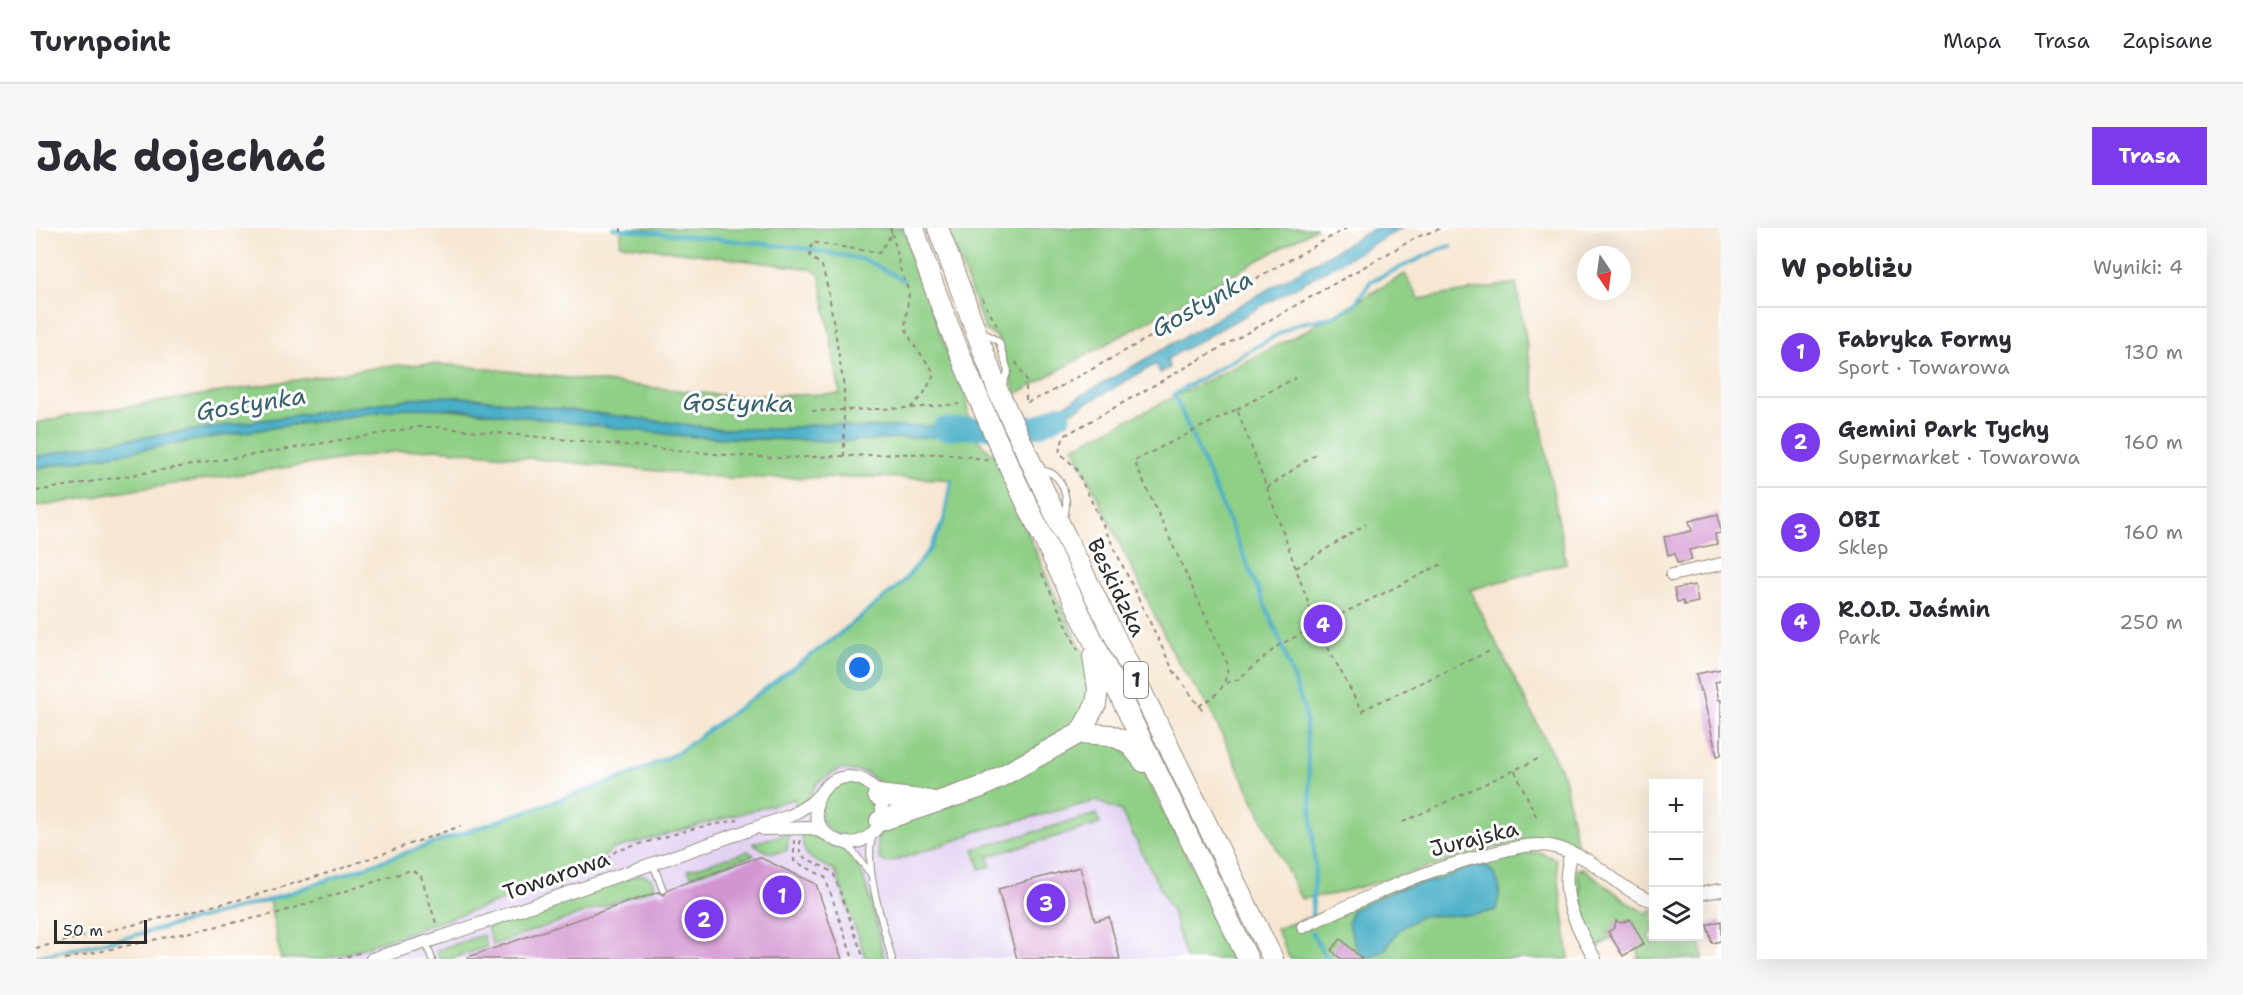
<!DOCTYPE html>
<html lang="pl">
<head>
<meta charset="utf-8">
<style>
  body { margin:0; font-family:"Shantell Sans",sans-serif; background:#f7f7f7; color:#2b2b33 }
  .controls { position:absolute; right:18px; bottom:18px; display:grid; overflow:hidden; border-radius:0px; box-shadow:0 6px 24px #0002 }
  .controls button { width:54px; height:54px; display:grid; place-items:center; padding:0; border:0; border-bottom:2px solid #e1e1e2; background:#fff; color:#2b2b33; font:30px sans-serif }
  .compass { position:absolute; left:1541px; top:18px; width:54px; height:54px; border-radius:50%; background:#fff; box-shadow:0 6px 24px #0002; rotate:167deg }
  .scale { position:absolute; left:18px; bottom:15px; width:93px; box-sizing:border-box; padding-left:6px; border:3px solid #2b2b2b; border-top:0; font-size:16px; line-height:21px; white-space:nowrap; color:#2b2b2b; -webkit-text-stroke:4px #fff; paint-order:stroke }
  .you { position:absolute; left:824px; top:440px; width:21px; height:21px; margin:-15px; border:4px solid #fff; border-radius:50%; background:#1a73e8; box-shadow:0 0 0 9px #1a73e833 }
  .badge { display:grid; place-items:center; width:39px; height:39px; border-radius:50%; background:#7c3aed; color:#fff; font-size:20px; font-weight:700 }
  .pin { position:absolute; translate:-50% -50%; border:3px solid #fff; box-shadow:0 2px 6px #0006 }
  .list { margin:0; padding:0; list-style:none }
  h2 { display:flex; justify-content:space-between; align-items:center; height:78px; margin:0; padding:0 24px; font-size:26px }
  h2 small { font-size:20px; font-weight:400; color:#7c7c81 }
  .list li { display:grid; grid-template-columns:39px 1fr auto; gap:18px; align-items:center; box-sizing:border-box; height:90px; padding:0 24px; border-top:2px solid #e1e1e2 }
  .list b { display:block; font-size:22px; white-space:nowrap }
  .list p { margin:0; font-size:20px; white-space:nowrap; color:#7c7c81 }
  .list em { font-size:20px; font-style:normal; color:#7c7c81 }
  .icon { flex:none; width:33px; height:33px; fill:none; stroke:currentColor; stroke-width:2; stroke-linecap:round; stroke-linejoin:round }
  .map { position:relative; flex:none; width:1685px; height:731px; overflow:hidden; border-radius:0px }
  header { display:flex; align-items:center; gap:36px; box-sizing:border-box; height:84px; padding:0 30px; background:#fff; border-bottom:2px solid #e1e1e2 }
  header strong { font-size:28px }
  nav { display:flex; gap:33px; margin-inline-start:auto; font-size:21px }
  .intro { display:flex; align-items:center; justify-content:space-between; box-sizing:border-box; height:144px; padding:0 36px }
  h1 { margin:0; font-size:42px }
  .button { padding:15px 27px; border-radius:0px; background:#7c3aed; color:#fff; font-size:21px; font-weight:700 }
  main { display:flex; gap:36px; padding:0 36px }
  aside { flex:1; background:#fff; border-radius:0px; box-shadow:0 6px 24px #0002 }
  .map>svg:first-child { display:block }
  .built { fill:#e3d3f2 }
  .green { fill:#8fcf86; stroke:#5d7d58; stroke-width:1.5 }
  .water { fill:#49afc8; stroke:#3a6d7a; stroke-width:1.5 }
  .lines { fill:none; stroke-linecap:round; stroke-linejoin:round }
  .stream { stroke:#49afc8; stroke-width:4 }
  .river { stroke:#49afc8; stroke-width:22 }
  .building { fill:#d395d1 }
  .service-casing { stroke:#91887e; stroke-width:8 }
  .minor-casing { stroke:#91887e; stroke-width:14 }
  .primary-casing { stroke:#91887e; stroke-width:22 }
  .path { stroke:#91887e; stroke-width:2; stroke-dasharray:4.5 4.5; stroke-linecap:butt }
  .service { stroke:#fff; stroke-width:6 }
  .minor { stroke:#fff; stroke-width:12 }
  .primary { stroke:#fff; stroke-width:20 }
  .labels { text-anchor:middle; stroke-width:6; stroke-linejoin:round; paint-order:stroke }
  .shield { fill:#fff; stroke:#6b6b6b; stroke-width:1.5 }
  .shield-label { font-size:21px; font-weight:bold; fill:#2b2b2b }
  .street-label { font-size:22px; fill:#2b2b2b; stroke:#fff }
  .water-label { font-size:24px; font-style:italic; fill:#37606a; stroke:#fff }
</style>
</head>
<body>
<header>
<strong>Turnpoint</strong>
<nav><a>Mapa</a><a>Trasa</a><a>Zapisane</a></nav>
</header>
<div class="intro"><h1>Jak dojechać</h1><a class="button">Trasa</a></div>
<main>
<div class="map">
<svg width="1685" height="731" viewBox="0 0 1685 731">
  <rect width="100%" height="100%" fill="#fff"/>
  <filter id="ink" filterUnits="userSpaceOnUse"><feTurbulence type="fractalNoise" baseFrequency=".0167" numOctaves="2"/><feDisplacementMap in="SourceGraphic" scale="12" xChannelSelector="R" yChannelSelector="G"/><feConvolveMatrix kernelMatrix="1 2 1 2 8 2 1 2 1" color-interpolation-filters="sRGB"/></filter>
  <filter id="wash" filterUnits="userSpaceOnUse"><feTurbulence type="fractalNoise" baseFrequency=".008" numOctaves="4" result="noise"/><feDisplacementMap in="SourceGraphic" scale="24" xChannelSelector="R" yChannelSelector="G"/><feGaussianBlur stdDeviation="1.35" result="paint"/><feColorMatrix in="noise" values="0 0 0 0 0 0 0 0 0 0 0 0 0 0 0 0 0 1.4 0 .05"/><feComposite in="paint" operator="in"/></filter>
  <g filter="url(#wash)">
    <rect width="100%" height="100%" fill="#f7e6d1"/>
    <path class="built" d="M804,541L831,545L852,562L880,565L905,562L927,588L934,605L1059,573L1085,583L1137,686L1150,731H286L312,725L552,643L577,621L773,568L782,554Z"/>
    <g class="green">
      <path d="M586,0H867L905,108L929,166L934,197L817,200L804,196H785L744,201H685L438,170L404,168L380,170L68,215L0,229V195L31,188L350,138L389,136L417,137L692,168L804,166L784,48L776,41L584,16Z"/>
      <path d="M912,0H1281L980,166L961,109L949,102Z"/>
      <path d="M1369,46L1383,71L1480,55L1530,335L1434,362L1528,549L1541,619L1495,610L1299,666L1265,671L1173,480L1140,431L1037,219L1264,106Z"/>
      <path d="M391,179L547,194L647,208L691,210L804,213L938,207L955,225L957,224L1016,361L1055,440L1058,466L1041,496L955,547L914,564L905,562L880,565L852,562L831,545L804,541L782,554L772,570L761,578L758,571L577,621L552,643L312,725L286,731H245L233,672L592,548L641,525L762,437L865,356L894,321L908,292L915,252L907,251L843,249L693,250L400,221L356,224L97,262L0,279V240L190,207L368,180Z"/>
      <path d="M1048,511L1078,512L1106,541L1173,672L1197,731H1150L1137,686L1085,583L1060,573L934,605L933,608L855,634H848L843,630L841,611L848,599Z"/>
      <circle cx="812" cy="581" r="28"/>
      <path d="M1061,586L1064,596L952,628L955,638L944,641L938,621Z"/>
      <path d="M753,605L751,622C737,628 729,624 717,615Z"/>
      <path d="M766,605C779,606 785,611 796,617C803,621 811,621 816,628C831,644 843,708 848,731H830L800,645L798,642C775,630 766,633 766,605Z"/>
      <path d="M712,623L718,627L655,648L652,642Z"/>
      <path d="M1502,624L1520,631L1533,731H1254L1240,701L1381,653L1455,631Z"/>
      <path d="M1547,640L1545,643L1548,641L1597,678L1612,686L1613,682H1617V705L1612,709L1617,716L1627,709L1662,708L1663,700L1667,731H1600L1604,728L1593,708L1601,703L1594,691L1585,696L1582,694L1579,696V700L1572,704L1576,710L1562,719L1549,697L1543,645L1548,693L1535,648L1541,641Z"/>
      <path d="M605,646L615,650L619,660L457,717L451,699Z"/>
      <path d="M447,707L451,719L415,731H404L401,722Z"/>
    </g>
    <g class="water">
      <path d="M1339,0H1366L1131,131L1134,140L1124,145L1120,136L1000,204L997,195Z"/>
      <path d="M404,168L438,170L685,201H744L785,196H804L817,200L934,197L938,207L804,213L691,210L647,208L423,181L368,180L190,207L0,240V229L68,215L380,170Z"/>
      <path d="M1439,638H1451C1466,652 1465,664 1460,682L1439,687L1385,688L1363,702L1349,722L1331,731L1320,720L1312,694L1316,682L1362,661L1401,652Z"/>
    </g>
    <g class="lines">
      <g class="stream">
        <path d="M577,0L767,20L830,32L867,52"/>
        <path d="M1276,686L1279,639L1269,484L1244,412L1138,166L1260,96L1295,89L1318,77L1335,53L1404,21L1415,18"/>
        <path d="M1276,705L1288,726L1294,731"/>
        <path d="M0,729L92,709L233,672L592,548L641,525L797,411L865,356L894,321L908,292L915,252"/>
      </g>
      <path class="river" d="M907,201L1003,198L1024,187"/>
    </g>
    <g id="blocks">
      <g class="building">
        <path d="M1682,286L1685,305L1679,306L1681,316L1653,322L1656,332L1648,334L1641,335L1639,325L1632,327L1628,309L1656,303L1653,293Z"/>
        <path d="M1659,357L1662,374L1648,377L1647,373L1641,374L1638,361Z"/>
        <path d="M1685,441V453L1679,454L1683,472H1685V527L1681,528L1666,463H1664L1660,446Z"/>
        <path d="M723,629L780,656L806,731H432V729L622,664L628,667L632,661Z"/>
        <path d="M1044,639L1059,693L1073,689L1084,731H981L962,661Z"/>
        <path d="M1594,691L1608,716L1587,728L1572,704L1578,700L1580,693L1586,695Z"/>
        <path d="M1685,693V713L1676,715L1671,697Z"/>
        <path d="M1305,711L1326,731H1305L1295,722Z"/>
      </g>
    </g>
  </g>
  <g filter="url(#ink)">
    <use href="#blocks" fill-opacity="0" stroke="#91887e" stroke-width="1.5"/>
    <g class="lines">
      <g class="service-casing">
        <g id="service">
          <path d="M944,107L950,106L963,114L972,143L966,158"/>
          <path d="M1004,242C1029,244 1034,274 1027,293"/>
          <path d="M838,604C825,633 848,699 856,731"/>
          <path d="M798,612L814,620L835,646"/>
          <path d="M617,636L627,662"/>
          <path d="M390,715L396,731"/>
        </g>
      </g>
      <g class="minor-casing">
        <g id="minor">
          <path d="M1636,347L1685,336"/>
          <circle cx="813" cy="582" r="33"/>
          <path d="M727,601L777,600L789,606"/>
          <path d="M1535,625C1522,666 1539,695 1559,731"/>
          <path d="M1662,666L1685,662"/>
          <path d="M1267,699C1329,670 1386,642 1454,626C1476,620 1500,613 1522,620C1532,623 1542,627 1551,632C1573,645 1593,667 1618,673"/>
          <path d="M336,731L406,709L756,587L775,575L785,565"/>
        </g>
      </g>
      <g class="primary-casing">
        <g id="primary">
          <path d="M878,0C918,126 975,245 1033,363C1092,486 1153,608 1212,731"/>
          <path d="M902,0L962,163L1025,299L1237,731"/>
          <path d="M1044,505L1074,507L1093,515L1108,534"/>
          <path d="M842,567L894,573"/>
          <path d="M844,593L946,559L1044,505L1060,476L1062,462L1057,428"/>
        </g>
      </g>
      <g class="path">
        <path d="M854,0L856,5L843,25L776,14L774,28L786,38L792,61L808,159V228C857,227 907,221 954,233"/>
        <path d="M585,4V0"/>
        <path d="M856,5L862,28L863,38L873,64L869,99L877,116L896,141L897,149L887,167L874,180"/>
        <path d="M946,70L963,102"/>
        <path d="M980,134L990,152V175L1011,166L1311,0"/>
        <path d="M1201,181L1259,150"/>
        <path d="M776,183L874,180L923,176"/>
        <path d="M1231,260L1281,225"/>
        <path d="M0,263L383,199H399L690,227L742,230L808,228"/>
        <path d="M1260,340L1330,296"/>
        <path d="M1006,346L1042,422"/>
        <path d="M1190,455L1201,452L1243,417L1406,336"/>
        <path d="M1163,478C1183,465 1189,462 1192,437L1098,233L1201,181L1231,260L1281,399L1327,485"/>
        <path d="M1166,482L1137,442L1039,239L1023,224L1028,208L1381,9L1406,0"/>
        <path d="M1326,482L1456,422"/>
        <path d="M1479,543L1502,592"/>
        <path d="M1367,594L1506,529"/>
        <path d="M758,612V633L789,649L817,731"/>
        <path d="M764,612V627L797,644L828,731"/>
        <path d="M557,643L580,623L660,600L702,592"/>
        <path d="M0,720L210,670L295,644L425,598"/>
        <path d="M29,731L242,685L375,642L385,648L401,698"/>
        <path d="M302,731L326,724"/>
      </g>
      <use href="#service" class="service"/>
      <use href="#minor" class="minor"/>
      <use href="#primary" class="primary"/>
    </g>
  </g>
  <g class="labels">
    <rect class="shield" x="1088" y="434" width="24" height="36" rx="4.5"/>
    <g class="shield-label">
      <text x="1100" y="459">1</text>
    </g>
    <g class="street-label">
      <text transform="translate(1081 359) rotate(64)" y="8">Beskidzka</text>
      <text transform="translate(1438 610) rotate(-14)" y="8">Jurajska</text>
      <text transform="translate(520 647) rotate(-19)" y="8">Towarowa</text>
    </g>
    <g class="water-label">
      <text transform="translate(1166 76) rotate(-29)" y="8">Gostynka</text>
      <text transform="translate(702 175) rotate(1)" y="8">Gostynka</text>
      <text transform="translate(215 176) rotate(-9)" y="8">Gostynka</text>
    </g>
  </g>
</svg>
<div class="controls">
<button>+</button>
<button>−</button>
<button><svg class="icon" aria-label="layers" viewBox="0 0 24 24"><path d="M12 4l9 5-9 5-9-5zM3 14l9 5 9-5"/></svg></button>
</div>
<svg class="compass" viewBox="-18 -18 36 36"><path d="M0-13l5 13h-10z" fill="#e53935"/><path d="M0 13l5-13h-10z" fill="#7c7c81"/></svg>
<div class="scale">50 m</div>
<div class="you"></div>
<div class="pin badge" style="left:746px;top:667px">1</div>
<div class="pin badge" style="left:668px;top:691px">2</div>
<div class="pin badge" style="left:1010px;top:675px">3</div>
<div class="pin badge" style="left:1287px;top:396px">4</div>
</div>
<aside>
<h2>W pobliżu<small>Wyniki: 4</small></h2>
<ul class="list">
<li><span class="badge">1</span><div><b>Fabryka Formy</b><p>Sport · Towarowa</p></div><em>130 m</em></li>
<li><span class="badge">2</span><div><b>Gemini Park Tychy</b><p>Supermarket · Towarowa</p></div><em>160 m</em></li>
<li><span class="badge">3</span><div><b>OBI</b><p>Sklep</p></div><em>160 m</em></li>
<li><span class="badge">4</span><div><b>R.O.D. Jaśmin</b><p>Park</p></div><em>250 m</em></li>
</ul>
</aside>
</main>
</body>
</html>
